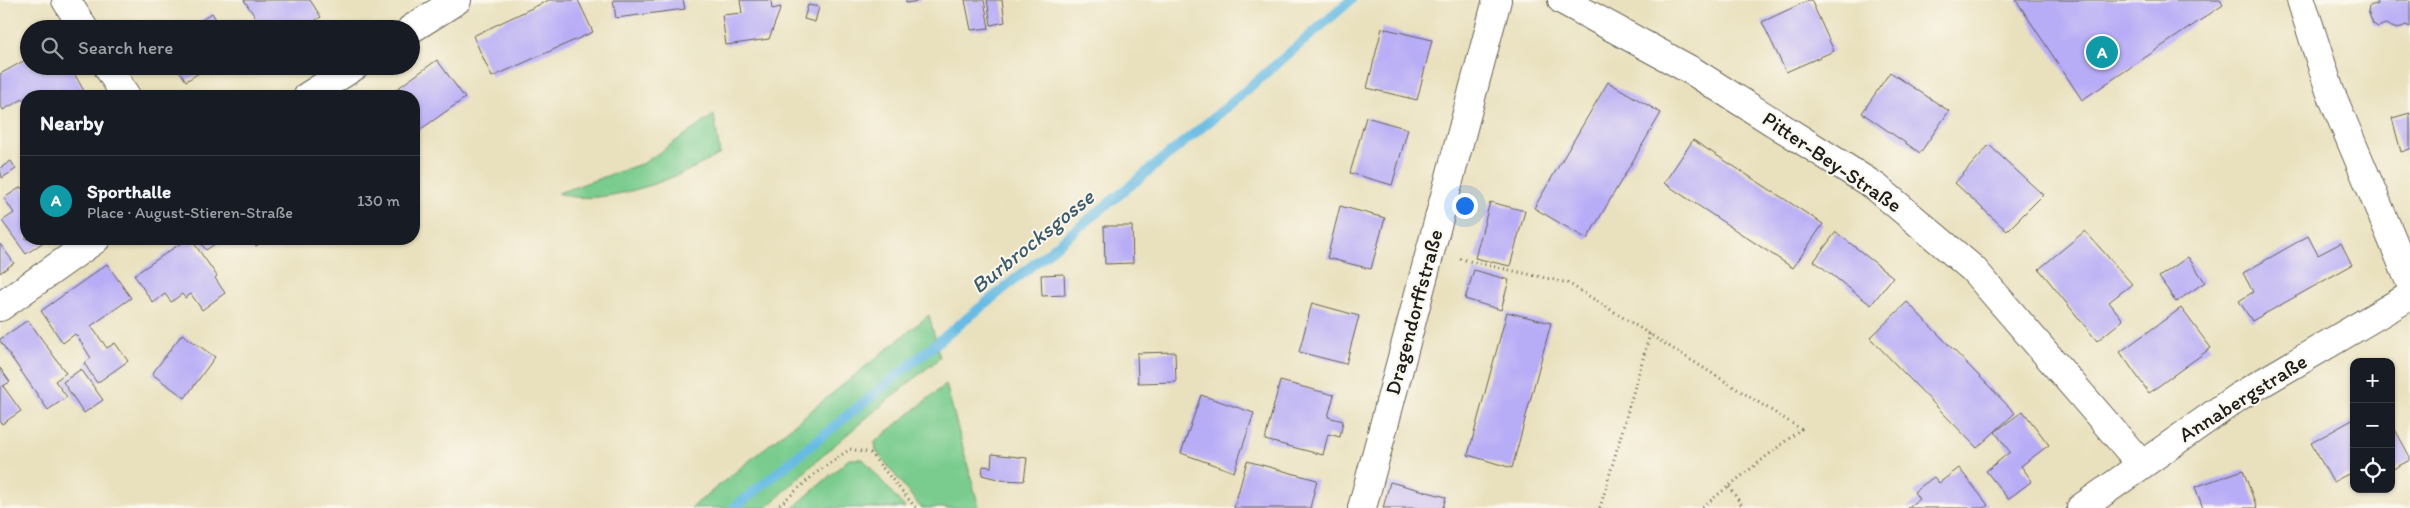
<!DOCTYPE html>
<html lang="en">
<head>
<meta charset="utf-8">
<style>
  body { margin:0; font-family:Itim,sans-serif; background:#20242c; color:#f1f3f6 }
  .controls { position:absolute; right:15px; bottom:15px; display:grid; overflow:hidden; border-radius:10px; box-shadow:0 1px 4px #0004 }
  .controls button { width:45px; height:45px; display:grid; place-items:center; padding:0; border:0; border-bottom:1px solid #363941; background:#171b24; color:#f1f3f6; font:25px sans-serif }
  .you { position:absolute; left:1464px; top:205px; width:18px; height:18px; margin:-12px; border:4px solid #fff; border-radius:50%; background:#1a73e8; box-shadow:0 0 0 8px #1a73e833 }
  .badge { display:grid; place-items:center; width:32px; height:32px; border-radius:50%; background:#7c3aed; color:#fff; font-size:16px; font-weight:700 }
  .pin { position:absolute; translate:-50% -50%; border:2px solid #fff; box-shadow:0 1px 5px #0006 }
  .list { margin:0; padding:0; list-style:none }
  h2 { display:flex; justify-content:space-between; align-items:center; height:65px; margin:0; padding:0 20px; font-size:21px }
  h2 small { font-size:16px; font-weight:400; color:#9ea1a6 }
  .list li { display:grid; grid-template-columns:32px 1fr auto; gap:15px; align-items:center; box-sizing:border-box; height:90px; padding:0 20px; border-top:1px solid #363941 }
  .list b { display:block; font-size:19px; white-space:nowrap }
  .list p { margin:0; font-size:16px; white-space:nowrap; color:#9ea1a6 }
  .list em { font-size:16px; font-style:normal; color:#9ea1a6 }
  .icon { flex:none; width:28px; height:28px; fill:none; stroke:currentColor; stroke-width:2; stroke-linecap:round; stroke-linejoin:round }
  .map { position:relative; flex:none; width:2410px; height:508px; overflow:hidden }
  .search { position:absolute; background:#171b24; box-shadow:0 1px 4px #0004; left:20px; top:20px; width:400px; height:55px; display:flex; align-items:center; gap:12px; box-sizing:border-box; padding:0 18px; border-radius:28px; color:#9ea1a6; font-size:19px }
  .panel { position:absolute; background:#171b24; box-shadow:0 1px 4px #0004; left:20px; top:90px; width:400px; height:155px; border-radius:20px }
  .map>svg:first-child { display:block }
  .green { fill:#79cc8e; stroke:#4a7455 }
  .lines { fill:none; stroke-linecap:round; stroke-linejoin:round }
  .stream { stroke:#68bce4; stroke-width:10 }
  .building { fill:#b7acf6 }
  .minor-casing { stroke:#646155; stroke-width:30 }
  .path { stroke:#646155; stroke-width:3; stroke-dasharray:1 4; stroke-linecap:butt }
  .minor { stroke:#fff; stroke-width:28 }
  .labels { text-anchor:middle; stroke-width:4; stroke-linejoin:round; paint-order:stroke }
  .street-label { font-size:21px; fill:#1c1c1c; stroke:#fbf7ec }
  .water-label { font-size:22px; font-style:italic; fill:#3a5c6c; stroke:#fbf7ec }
</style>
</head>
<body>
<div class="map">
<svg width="2410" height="508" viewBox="0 0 2410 508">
  <rect width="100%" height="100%" fill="#fbf7ec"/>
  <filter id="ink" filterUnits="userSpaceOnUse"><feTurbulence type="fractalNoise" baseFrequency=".02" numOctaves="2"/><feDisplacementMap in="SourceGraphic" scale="10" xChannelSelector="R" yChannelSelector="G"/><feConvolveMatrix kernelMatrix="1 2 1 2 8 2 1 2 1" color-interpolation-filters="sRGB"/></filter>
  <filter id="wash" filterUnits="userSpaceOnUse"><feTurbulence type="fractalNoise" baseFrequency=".0096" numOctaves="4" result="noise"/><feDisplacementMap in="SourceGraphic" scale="20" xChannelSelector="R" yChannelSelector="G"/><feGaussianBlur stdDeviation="1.12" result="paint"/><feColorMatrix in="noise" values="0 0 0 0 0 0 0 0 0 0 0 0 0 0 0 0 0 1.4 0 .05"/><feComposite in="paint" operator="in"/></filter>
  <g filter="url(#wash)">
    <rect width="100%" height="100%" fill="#e9e1be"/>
    <g class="green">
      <path d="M714,115L720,154C684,176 599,210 558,193L644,163Z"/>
      <path d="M929,315L940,358C880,406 821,454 767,508H691Z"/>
      <path d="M946,384L979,508H921L876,451L875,442Z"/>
      <path d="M849,459H863L905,508H793Z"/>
    </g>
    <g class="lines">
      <path class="stream" d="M734,508L1222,111L1351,0"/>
    </g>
    <g id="blocks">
      <g class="building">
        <path d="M244,0H310L321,17L302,29H263Z"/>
        <path d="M549,0H578L593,32L492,77L473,36Z"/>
        <path d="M613,0H683L685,9L616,18Z"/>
        <path d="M740,0H771L772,9L781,7L769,39L726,45L722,15L742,13Z"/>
        <path d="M906,0H920V1L906,3Z"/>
        <path d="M965,0H984L989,28L971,30Z"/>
        <path d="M987,0H1002L1005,22L991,25Z"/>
        <path d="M1809,0H1811L1834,51L1786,72L1762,22Z"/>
        <path d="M2016,0H2220L2223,5L2082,100Z"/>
        <path d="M2376,0H2410V27L2406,25L2397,29L2385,24L2378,27L2373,24L2368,11L2369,6L2377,4Z"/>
        <path d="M808,5L819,7L815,22L804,19Z"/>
        <path d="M212,13L222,29H188Z"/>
        <path d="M1382,28L1432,40L1417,100L1367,88Z"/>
        <path d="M29,58V66H70L84,91L76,96H33L32,94L3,110L0,104V74Z"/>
        <path d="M437,60L465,98L414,134V96H387Z"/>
        <path d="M176,66H218L207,74L204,70L186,81Z"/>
        <path d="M1890,72L1949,111L1920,153L1862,113Z"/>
        <path d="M1608,82L1661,113L1587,239L1534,208Z"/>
        <path d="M2410,113V149L2401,152L2392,118Z"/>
        <path d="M1366,117L1408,129L1392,185L1350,173Z"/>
        <path d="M1693,140L1823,224L1793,268L1664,183Z"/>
        <path d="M1989,145L2043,195L2007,231L1955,183Z"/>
        <path d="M11,161L16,169L2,178L0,168Z"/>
        <path d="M21,187L26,194V239H48L26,254L2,221L14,213L4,198Z"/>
        <path d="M1490,202L1525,211L1510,266L1475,258Z"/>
        <path d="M1340,206L1385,218L1371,269L1327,258Z"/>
        <path d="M1104,226H1132L1133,263L1105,264Z"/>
        <path d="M2085,231L2132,284L2109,302L2123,320L2097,341L2039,269Z"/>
        <path d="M1836,232L1893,277L1871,305L1814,261Z"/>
        <path d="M2308,236L2318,255L2341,243L2352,265L2252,321L2239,301L2253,292L2243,273Z"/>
        <path d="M187,239H191L217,276L215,278L225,293L202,310L191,294L185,298L182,294L171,302L165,294L153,303L134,275Z"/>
        <path d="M198,239H216L218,242L206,250Z"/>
        <path d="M251,239H266L256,246Z"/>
        <path d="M0,244L14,263L0,273Z"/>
        <path d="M2188,257L2205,282L2176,302L2159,277Z"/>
        <path d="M107,264L131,298L91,326L107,348L115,343L128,361L97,383L84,363L91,358L77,336L75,334L63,343L41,311Z"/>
        <path d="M1474,270L1509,280L1501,310L1465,299Z"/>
        <path d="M1064,274L1065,295L1042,296L1041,275Z"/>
        <path d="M1907,302L2015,413L1977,448L1870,338Z"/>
        <path d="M1312,303L1359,316L1346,364L1299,352Z"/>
        <path d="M2181,308L2211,348L2149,393L2120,352Z"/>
        <path d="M1507,312L1551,323L1512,468L1468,455Z"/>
        <path d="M28,320L66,373L55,381L67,397L48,410L0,341V339Z"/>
        <path d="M182,334L215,357L185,398L152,374Z"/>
        <path d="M1175,352L1176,382L1138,383L1137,353Z"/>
        <path d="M0,368L10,382L3,386L21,411L2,424L0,421Z"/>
        <path d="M81,369L103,400L84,413L63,382Z"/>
        <path d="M1280,381L1334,395L1328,417L1343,421L1340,437L1328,434L1323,455L1265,440Z"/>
        <path d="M1201,395L1254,413L1234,472L1181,453Z"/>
        <path d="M2023,411L2049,445L2021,466L2032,481L2008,499L1986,471L2010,452L1995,432Z"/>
        <path d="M2354,419V480L2348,474L2333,482L2311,443Z"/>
        <path d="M2391,422L2410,457V460L2391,470Z"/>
        <path d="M992,454L1027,458L1024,481L1001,480L982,475L983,466L991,467Z"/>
        <path d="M1247,461L1317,480L1310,508H1234Z"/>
        <path d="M1959,468L1988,505L1984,508H1907L1919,499L1914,492L1923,485L1934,477L1939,483Z"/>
        <path d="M2243,470L2257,508H2203L2195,487Z"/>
        <path d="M1390,482L1446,497L1443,508H1383Z"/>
      </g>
    </g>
  </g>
  <g filter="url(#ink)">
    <use href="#blocks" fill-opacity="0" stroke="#646155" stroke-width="1"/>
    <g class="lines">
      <g class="minor-casing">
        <g id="minor">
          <path d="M66,0L84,29"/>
          <path d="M1562,0L1694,72L1876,187L1973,269L2141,464"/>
          <path d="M2301,0L2330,91L2410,282"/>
          <path d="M411,29L457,0"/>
          <path d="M107,66L126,96"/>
          <path d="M308,96L355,66"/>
          <path d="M0,307L96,239"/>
          <path d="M1362,508L1497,0"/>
          <path d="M2081,508L2238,397L2410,296"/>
        </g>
      </g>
      <g class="path">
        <path d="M1460,259L1568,283L1801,429L1701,508"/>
        <path d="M1729,487L1744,508"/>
        <path d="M776,508L816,473L850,449L870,453L916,508"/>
        <path d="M1600,508L1650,334"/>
      </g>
      <use href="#minor" class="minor"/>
    </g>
  </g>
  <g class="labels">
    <g class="street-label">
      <text transform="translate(1832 162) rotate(34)" y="7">Pitter-Bey-Straße</text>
      <text transform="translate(1414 312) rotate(-75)" y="7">Dragendorffstraße</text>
      <text transform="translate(2243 398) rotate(-32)" y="7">Annabergstraße</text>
    </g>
    <g class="water-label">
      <text transform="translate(1032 241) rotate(-39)" y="8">Burbrocksgosse</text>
    </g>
  </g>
</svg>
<div class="controls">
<button>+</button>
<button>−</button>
<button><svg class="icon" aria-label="locate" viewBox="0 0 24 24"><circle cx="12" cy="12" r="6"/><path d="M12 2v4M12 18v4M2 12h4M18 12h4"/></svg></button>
</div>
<div class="you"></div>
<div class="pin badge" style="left:2102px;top:52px;background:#0f9aa8">A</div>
<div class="search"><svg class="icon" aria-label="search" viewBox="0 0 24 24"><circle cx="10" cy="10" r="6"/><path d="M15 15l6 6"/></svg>Search here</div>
<section class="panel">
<h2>Nearby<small></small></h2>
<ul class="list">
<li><span class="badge" style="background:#0f9aa8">A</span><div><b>Sporthalle</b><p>Place · August-Stieren-Straße</p></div><em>130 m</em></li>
</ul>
</section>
</div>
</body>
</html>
